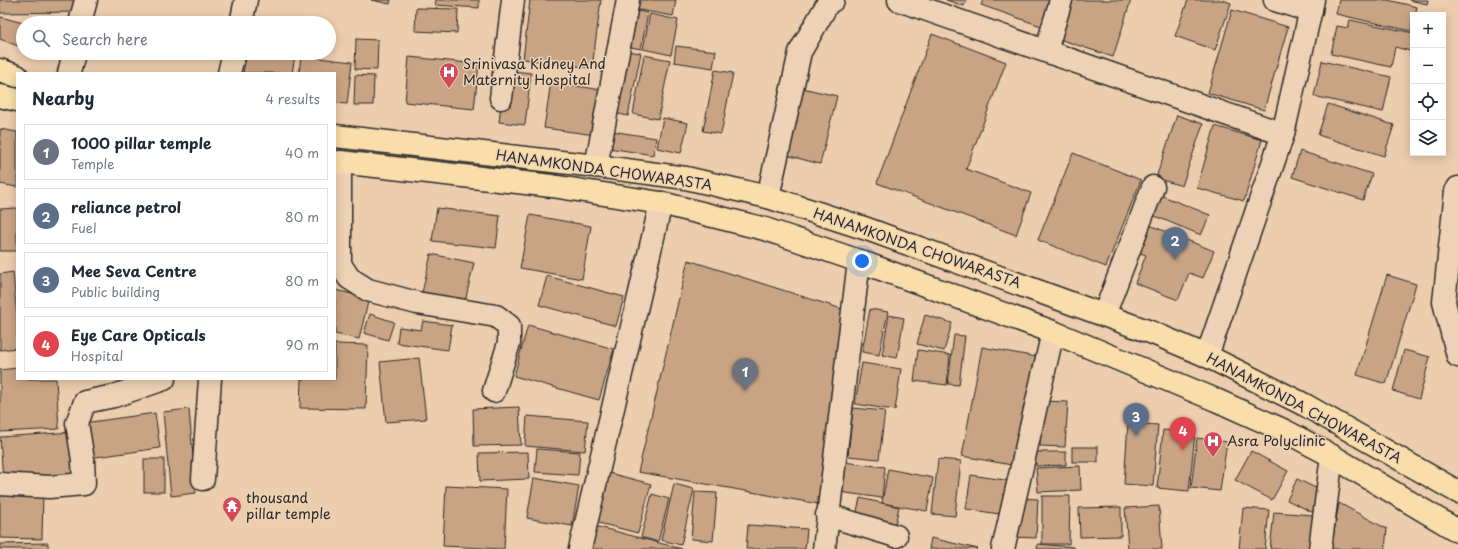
<!DOCTYPE html>
<html lang="en">
<head>
<meta charset="utf-8">
<style>
  body { margin:0; font-family:"Playpen Sans",sans-serif; background:#f2f2f3; color:#1f2937 }
  .controls { position:absolute; right:12px; top:12px; display:grid; overflow:hidden; border-radius:0px; box-shadow:0 2px 10px #0003 }
  .controls button { width:36px; height:36px; display:grid; place-items:center; padding:0; border:0; border-bottom:1px solid #e0e1e3; background:#fff; color:#1f2937; font:20px sans-serif }
  .you { position:absolute; left:862px; top:261px; width:14px; height:14px; margin:-10px; border:3px solid #fff; border-radius:50%; background:#1a73e8; box-shadow:0 0 0 6px #1a73e833 }
  .badge { display:grid; place-items:center; width:26px; height:26px; border-radius:50%; background:#d1495b; color:#fff; font-size:13px; font-weight:700 }
  .pin { position:absolute; translate:-50% -33px; filter:drop-shadow(0 1px 2px #0008) }
  .pin::after { content:''; position:absolute; top:21px; width:14px; height:12px; background:inherit; clip-path:polygon(0 0,100% 0,50% 100%) }
  .list { margin:0; padding:0; list-style:none }
  h2 { display:flex; justify-content:space-between; align-items:center; height:52px; margin:0; padding:0 16px; font-size:17px }
  h2 small { font-size:13px; font-weight:400; color:#747a83 }
  .list li { display:grid; grid-template-columns:26px 1fr auto; gap:12px; align-items:center; box-sizing:border-box; height:56px; margin:0 8px 8px; padding:0 8px; border:1px solid #e0e1e3; border-radius:0px }
  .list b { display:block; font-size:15px; white-space:nowrap }
  .list p { margin:0; font-size:13px; white-space:nowrap; color:#747a83 }
  .list em { font-size:13px; font-style:normal; color:#747a83 }
  .icon { flex:none; width:22px; height:22px; fill:none; stroke:currentColor; stroke-width:2; stroke-linecap:round; stroke-linejoin:round }
  .map { position:relative; flex:none; width:1458px; height:549px; overflow:hidden }
  .search { position:absolute; background:#fff; box-shadow:0 2px 10px #0003; left:16px; top:16px; width:320px; height:44px; display:flex; align-items:center; gap:10px; box-sizing:border-box; padding:0 14px; border-radius:22px; color:#747a83; font-size:15px }
  .panel { position:absolute; background:#fff; box-shadow:0 2px 10px #0003; left:16px; top:72px; width:320px; height:308px; border-radius:0px }
  .map>svg:first-child { display:block }
  .building { fill:#c9a484; stroke:#2b2b2b }
  .lines { fill:none; stroke-linecap:round; stroke-linejoin:round }
  .street-casing { stroke:#2b2b2b; stroke-width:25 }
  .highway-casing { stroke:#2b2b2b; stroke-width:25 }
  .street { stroke:#eed2b5; stroke-width:22 }
  .highway { stroke:#f9deab; stroke-width:22 }
  .labels { text-anchor:middle; stroke-width:3; stroke-linejoin:round; paint-order:stroke }
  .poi-label { font-size:14px; fill:#2b2b2b; stroke:#eed2b5; text-anchor:start }
  .street-label { font-size:14px; fill:#2b2b2b; stroke:#eed2b5 }
</style>
</head>
<body>
<div class="map">
<svg width="1458" height="549" viewBox="0 0 1458 549">
  <rect width="100%" height="100%" fill="#eccdae"/>
  <filter id="ink" filterUnits="userSpaceOnUse"><feTurbulence type="fractalNoise" baseFrequency=".025" numOctaves="2"/><feDisplacementMap in="SourceGraphic" scale="8" xChannelSelector="R" yChannelSelector="G"/><feConvolveMatrix kernelMatrix="1 2 1 2 8 2 1 2 1" color-interpolation-filters="sRGB"/></filter>
  <g filter="url(#ink)">
    <g class="building">
      <path d="M0,0H78V12L0,13Z"/>
      <path d="M371,0H391L390,4Z"/>
      <path d="M436,0H479V8L435,5Z"/>
      <path d="M530,0H601L592,68L523,59Z"/>
      <path d="M636,0H676L673,16L634,9Z"/>
      <path d="M946,0H966L964,6Z"/>
      <path d="M983,0H1054L1044,27L981,5Z"/>
      <path d="M1068,0H1131L1113,57L1056,38Z"/>
      <path d="M1188,0H1223L1231,3L1215,50L1175,36Z"/>
      <path d="M1339,0H1388L1417,7L1415,15H1413L1411,31L1336,14Z"/>
      <path d="M1409,0H1428L1427,4Z"/>
      <path d="M416,8L458,9L457,33L415,31Z"/>
      <path d="M633,10L648,13L641,49L626,46Z"/>
      <path d="M1232,10L1288,27L1264,110L1208,93Z"/>
      <path d="M650,14L678,20L671,55L643,49Z"/>
      <path d="M1,17L23,23V48L0,39V20Z"/>
      <path d="M1350,20L1413,33L1410,51L1395,47L1391,67L1331,54L1337,26L1348,28Z"/>
      <path d="M932,34L1006,62L966,169L1031,193L1016,235L877,183Z"/>
      <path d="M356,39L378,40L377,70L355,69Z"/>
      <path d="M676,46L716,51L713,68L674,62Z"/>
      <path d="M627,51L641,53L628,116L614,113Z"/>
      <path d="M247,53H274L295,56L292,73H243Z"/>
      <path d="M644,55L670,60L658,119L633,114Z"/>
      <path d="M301,56L352,62L347,104L335,103V73H299Z"/>
      <path d="M409,57L479,64L474,109L405,102Z"/>
      <path d="M1322,61L1391,77L1383,112L1314,96Z"/>
      <path d="M505,70L531,73L525,125L499,122Z"/>
      <path d="M715,70L733,73L721,134L703,131Z"/>
      <path d="M355,75L374,76L373,105H354Z"/>
      <path d="M551,82L602,90L595,135L544,128Z"/>
      <path d="M802,88L837,96L820,164L786,155Z"/>
      <path d="M1328,104L1394,125L1384,156L1318,135Z"/>
      <path d="M1177,115L1203,124L1182,186L1156,178Z"/>
      <path d="M663,118L688,123L681,153L657,148Z"/>
      <path d="M1215,126L1262,140L1244,201L1197,188Z"/>
      <path d="M0,129L17,132V187L0,184Z"/>
      <path d="M611,131L656,138L653,155L609,148Z"/>
      <path d="M1300,151L1372,174L1363,200L1292,177Z"/>
      <path d="M1073,153L1141,180L1106,267L1038,240Z"/>
      <path d="M1153,192L1210,215L1201,235L1145,212Z"/>
      <path d="M17,208V251H0V209Z"/>
      <path d="M437,208L500,216L496,248L432,241Z"/>
      <path d="M530,215L591,226L582,279L520,268Z"/>
      <path d="M1142,222L1214,251L1203,278L1189,273L1178,300L1135,283L1146,255L1130,249Z"/>
      <path d="M431,254L474,263L464,306L421,297Z"/>
      <path d="M688,260L842,309L819,504L638,472Z"/>
      <path d="M13,272L17,317V348L0,350V274Z"/>
      <path d="M1387,275L1416,284L1386,384L1357,375Z"/>
      <path d="M547,276L624,297L616,326L539,305Z"/>
      <path d="M335,290L369,298L359,339L335,334Z"/>
      <path d="M870,309L888,312L879,355L862,352Z"/>
      <path d="M370,314L394,322L388,340L364,333Z"/>
      <path d="M889,315L904,318L897,358L882,355Z"/>
      <path d="M925,315L952,323L944,351L917,344Z"/>
      <path d="M423,321L452,325L448,350L397,343L399,327L421,330Z"/>
      <path d="M528,325L614,349L599,400L514,376Z"/>
      <path d="M954,335L965,336L959,385L948,384Z"/>
      <path d="M335,344L368,345L366,409L300,408L301,379H335Z"/>
      <path d="M982,347L1037,357L1017,466L962,456Z"/>
      <path d="M918,350L950,355L947,385L914,381Z"/>
      <path d="M1404,350L1430,357L1419,399L1393,391Z"/>
      <path d="M419,358L426,419L386,422L380,362Z"/>
      <path d="M862,363L901,369L895,410L855,404Z"/>
      <path d="M17,368V379H56L59,429L0,432V370Z"/>
      <path d="M1043,401L1068,402L1065,447L1040,446Z"/>
      <path d="M519,407L521,445L474,446L473,409Z"/>
      <path d="M853,408L885,411L879,459L848,456Z"/>
      <path d="M189,409L196,493L171,496L163,412Z"/>
      <path d="M155,413L160,448L89,458L84,423Z"/>
      <path d="M527,416L588,421L585,451L525,446Z"/>
      <path d="M1128,423L1158,425L1153,486L1124,484Z"/>
      <path d="M1163,430L1195,433L1189,491L1157,488Z"/>
      <path d="M73,432L76,475L3,480L0,437Z"/>
      <path d="M1197,438L1227,442L1220,491L1191,488Z"/>
      <rect x="1072" y="447" width="26" height="15"/>
      <path d="M537,449L580,452L578,475L535,472Z"/>
      <path d="M1251,451L1288,471L1272,500L1235,480Z"/>
      <path d="M528,452L529,479L480,481L479,453Z"/>
      <path d="M1035,452H1066V465L1036,466Z"/>
      <rect x="144" y="459" width="20" height="33"/>
      <path d="M938,459L961,461L955,516L932,514Z"/>
      <path d="M843,462L885,467L882,498L839,492Z"/>
      <path d="M1080,466L1081,490L1038,492L1036,468Z"/>
      <path d="M888,469L933,478L927,511L882,503Z"/>
      <path d="M605,472L651,484L638,533L591,521Z"/>
      <path d="M971,475L1011,481L1006,515L966,509Z"/>
      <path d="M534,478L579,486L572,526L527,518Z"/>
      <path d="M1297,479L1324,492L1314,513L1287,500Z"/>
      <path d="M674,484L694,489L681,545L661,540Z"/>
      <path d="M446,486L507,489L504,549L443,546Z"/>
      <path d="M0,491L43,492L42,539L0,538Z"/>
      <path d="M695,492L717,493L713,541L691,539Z"/>
      <path d="M652,494L669,499L658,542L641,537Z"/>
      <path d="M1042,496H1070L1069,544H1042Z"/>
      <path d="M860,498L899,507L894,529L855,520Z"/>
      <path d="M1016,498L1038,499L1036,538L1013,537Z"/>
      <path d="M1339,503L1387,529L1385,549H1331Z"/>
      <path d="M1159,506L1162,549H1128L1125,508Z"/>
      <path d="M1121,507V536L1080,537L1079,508Z"/>
      <path d="M1243,508L1269,510L1265,549H1239Z"/>
      <path d="M1274,512L1313,515L1310,549H1270Z"/>
      <path d="M591,525L682,549H584Z"/>
      <path d="M748,525L807,529L805,549H746Z"/>
      <path d="M931,538L978,549H929Z"/>
      <path d="M48,543V549H0V544Z"/>
      <path d="M1038,544L1074,547V549H1037Z"/>
    </g>
    <g class="lines">
      <g class="street-casing">
        <g id="street">
          <path d="M899,0L1283,134"/>
          <path d="M1275,0L1311,11"/>
          <path d="M80,23L86,0"/>
          <path d="M241,23L246,0"/>
          <path d="M1046,51L1061,0"/>
          <path d="M69,73L74,53"/>
          <path d="M229,73L234,53"/>
          <path d="M501,98L513,0"/>
          <path d="M340,162V264L349,278L368,290L417,303L496,316L509,326V343L494,391"/>
          <path d="M596,166L628,0"/>
          <path d="M1458,188L1456,191L1444,302L1458,356"/>
          <path d="M768,197L800,52L828,3L833,0"/>
          <path d="M1104,315L1153,187"/>
          <path d="M1207,356L1283,134L1313,0"/>
          <path d="M203,479L210,379"/>
          <path d="M0,484L49,487L84,484L83,460L77,423L85,402L114,396L164,379"/>
          <path d="M827,515L896,536"/>
          <path d="M580,549L661,203"/>
          <path d="M824,549L859,261"/>
          <path d="M1003,549L1053,332"/>
          <path d="M1320,549L1332,456"/>
        </g>
      </g>
      <g class="highway-casing">
        <g id="highway">
          <path d="M0,70L17,76"/>
          <path d="M0,96L17,100"/>
          <path d="M335,136L596,166L686,178L768,197L867,229L1153,333L1207,356L1305,405L1458,492"/>
          <path d="M335,163L340,162L552,186L661,203L765,229L859,261L1053,332L1216,400L1285,431L1332,456L1458,531"/>
        </g>
      </g>
      <use href="#street" class="street"/>
      <use href="#highway" class="highway"/>
    </g>
  </g>
  <defs>
    <g id="hospital-pin" transform="scale(1)"><path d="M0 17L-7.5 6A9.5 9.5 0 1 1 7.5 6Z" fill="#d1495b" stroke="#eed2b5"/><path d="M-5-5h3v3.5h4V-5h3V5h-3V1.5h-4V5h-3Z" fill="#fff"/></g>
    <g id="temple-pin" transform="scale(1)"><path d="M0 17L-7.5 6A9.5 9.5 0 1 1 7.5 6Z" fill="#d1495b" stroke="#eed2b5"/><path d="M0-6L5-2H3V0L6.5 2.5H4V6H1.5V3h-3V6H-4V2.5H-6.5L-3 0V-2H-5Z" fill="#fff"/></g>
  </defs>
  <g fill-rule="evenodd">
    <use href="#hospital-pin" x="449" y="72"/>
    <use href="#hospital-pin" x="1213" y="441"/>
    <use href="#temple-pin" x="232" y="506"/>
  </g>
  <g class="labels">
    <g class="poi-label">
      <text x="463" y="69">Srinivasa Kidney And<tspan x="463" dy="16">Maternity Hospital</tspan></text>
      <text x="1227" y="446">Asra Polyclinic</text>
      <text x="246" y="503">thousand<tspan x="246" dy="16">pillar temple</tspan></text>
    </g>
    <g class="street-label">
      <text transform="translate(604 170) rotate(8)" y="5">HANAMKONDA CHOWARASTA</text>
      <text transform="translate(917 248) rotate(19)" y="5">HANAMKONDA CHOWARASTA</text>
      <text transform="translate(1304 408) rotate(28)" y="5">HANAMKONDA CHOWARASTA</text>
    </g>
  </g>
</svg>
<div class="controls">
<button>+</button>
<button>−</button>
<button><svg class="icon" aria-label="locate" viewBox="0 0 24 24"><circle cx="12" cy="12" r="6"/><path d="M12 2v4M12 18v4M2 12h4M18 12h4"/></svg></button>
<button><svg class="icon" aria-label="layers" viewBox="0 0 24 24"><path d="M12 4l9 5-9 5-9-5zM3 14l9 5 9-5"/></svg></button>
</div>
<div class="you"></div>
<div class="pin badge" style="left:745px;top:391px;background:#6b7280">1</div>
<div class="pin badge" style="left:1175px;top:260px;background:#5c6f8a">2</div>
<div class="pin badge" style="left:1136px;top:436px;background:#5c6f8a">3</div>
<div class="pin badge" style="left:1183px;top:450px;background:#e0444e">4</div>
<div class="search"><svg class="icon" aria-label="search" viewBox="0 0 24 24"><circle cx="10" cy="10" r="6"/><path d="M15 15l6 6"/></svg>Search here</div>
<section class="panel">
<h2>Nearby<small>4 results</small></h2>
<ul class="list">
<li><span class="badge" style="background:#6b7280">1</span><div><b>1000 pillar temple</b><p>Temple</p></div><em>40 m</em></li>
<li><span class="badge" style="background:#5c6f8a">2</span><div><b>reliance petrol</b><p>Fuel</p></div><em>80 m</em></li>
<li><span class="badge" style="background:#5c6f8a">3</span><div><b>Mee Seva Centre</b><p>Public building</p></div><em>80 m</em></li>
<li><span class="badge" style="background:#e0444e">4</span><div><b>Eye Care Opticals</b><p>Hospital</p></div><em>90 m</em></li>
</ul>
</section>
</div>
</body>
</html>
